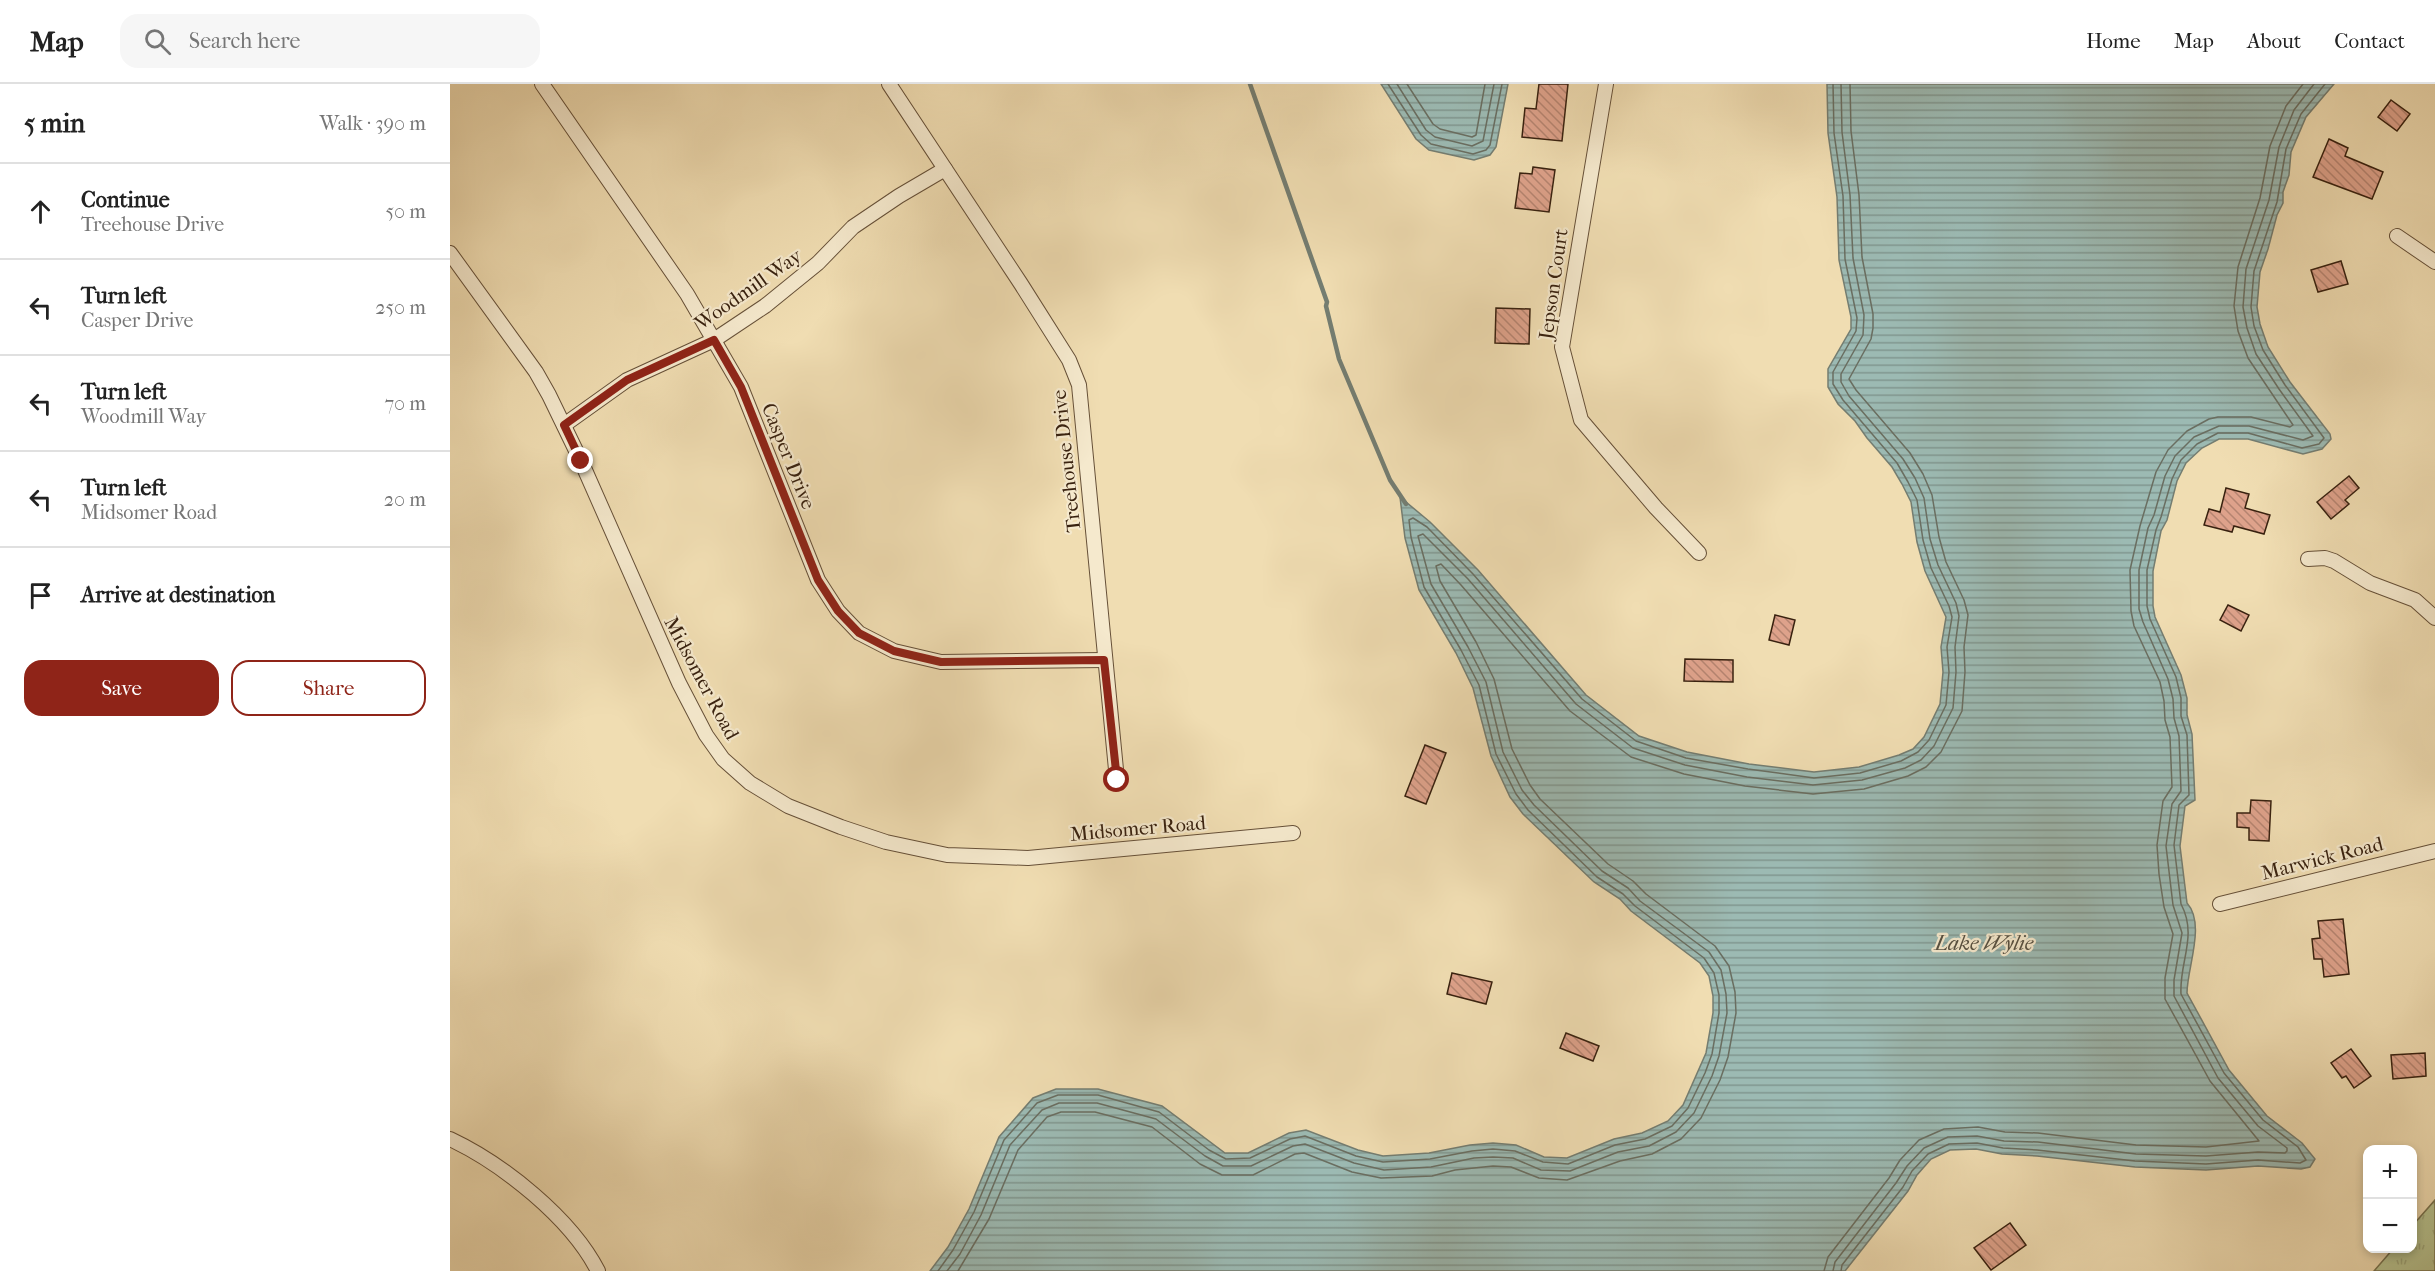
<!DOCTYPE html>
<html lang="en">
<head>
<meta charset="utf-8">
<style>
  body { margin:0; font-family:"IM FELL French Canon",serif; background:#f6f6f6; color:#222 }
  .controls { position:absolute; right:18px; bottom:18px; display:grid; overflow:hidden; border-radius:12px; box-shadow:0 3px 9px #0003 }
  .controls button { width:54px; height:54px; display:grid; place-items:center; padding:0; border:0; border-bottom:2px solid #e0e0e0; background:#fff; color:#222; font:30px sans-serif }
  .stop { position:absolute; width:18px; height:18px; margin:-14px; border:4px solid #8f2418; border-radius:50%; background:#fff }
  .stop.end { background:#8f2418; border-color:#fff; box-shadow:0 2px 6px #0008 }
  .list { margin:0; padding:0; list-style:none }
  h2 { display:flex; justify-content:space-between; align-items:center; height:78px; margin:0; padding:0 24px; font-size:26px }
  h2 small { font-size:20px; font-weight:400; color:#767676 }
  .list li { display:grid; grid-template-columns:39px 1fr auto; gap:18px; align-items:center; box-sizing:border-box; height:96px; padding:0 24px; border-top:2px solid #e0e0e0 }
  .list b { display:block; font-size:22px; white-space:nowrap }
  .list p { margin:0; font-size:20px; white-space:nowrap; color:#767676 }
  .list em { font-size:20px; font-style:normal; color:#767676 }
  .actions { display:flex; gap:12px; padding:18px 24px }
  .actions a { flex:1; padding:14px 0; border:2px solid #8f2418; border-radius:18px; text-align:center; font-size:21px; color:#8f2418 }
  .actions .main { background:#8f2418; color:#fff }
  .icon { flex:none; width:33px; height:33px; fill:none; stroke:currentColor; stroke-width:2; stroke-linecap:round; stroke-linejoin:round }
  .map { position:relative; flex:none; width:1985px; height:1187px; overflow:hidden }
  header { display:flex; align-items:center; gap:36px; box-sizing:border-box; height:84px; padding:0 30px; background:#fff; border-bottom:2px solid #e0e0e0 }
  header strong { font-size:28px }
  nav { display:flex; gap:33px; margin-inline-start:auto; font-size:21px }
  .search { width:420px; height:54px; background:#f6f6f6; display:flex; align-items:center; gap:15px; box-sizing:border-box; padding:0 21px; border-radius:18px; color:#767676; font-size:22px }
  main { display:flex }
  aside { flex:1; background:#fff }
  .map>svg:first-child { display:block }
  .park { fill:url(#park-tufts); stroke:#77724f; stroke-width:1.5 }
  .water { fill:url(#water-rules); stroke:#747d71; stroke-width:1.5 }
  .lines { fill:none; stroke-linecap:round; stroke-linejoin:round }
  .shore { stroke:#6a6e61; stroke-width:1.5 }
  .stream { stroke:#747d71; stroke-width:4.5 }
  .building { fill:url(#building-back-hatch); stroke:#38210f; stroke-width:1.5 }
  .minor-casing { stroke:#665038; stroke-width:16 }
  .minor { stroke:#f5e9cd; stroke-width:14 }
  .route { stroke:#8f2418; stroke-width:8 }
  .labels { text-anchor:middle; stroke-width:4.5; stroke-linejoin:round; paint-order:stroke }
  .street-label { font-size:20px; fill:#38210f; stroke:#f5e9cd }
  .water-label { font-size:21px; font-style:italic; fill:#564f40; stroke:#f5e9cd }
</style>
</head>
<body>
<header>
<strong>Map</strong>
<div class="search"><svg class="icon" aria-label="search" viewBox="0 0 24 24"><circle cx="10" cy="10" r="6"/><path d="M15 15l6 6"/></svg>Search here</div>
<nav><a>Home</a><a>Map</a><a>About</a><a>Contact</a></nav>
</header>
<main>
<aside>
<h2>5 min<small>Walk · 390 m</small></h2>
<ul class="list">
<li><svg class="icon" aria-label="ahead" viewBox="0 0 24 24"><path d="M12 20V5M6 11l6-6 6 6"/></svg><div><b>Continue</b><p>Treehouse Drive</p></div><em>50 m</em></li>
<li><svg class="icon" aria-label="left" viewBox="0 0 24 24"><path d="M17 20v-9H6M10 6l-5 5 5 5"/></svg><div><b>Turn left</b><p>Casper Drive</p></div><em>250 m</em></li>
<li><svg class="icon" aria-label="left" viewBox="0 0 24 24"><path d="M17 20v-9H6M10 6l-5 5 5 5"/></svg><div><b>Turn left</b><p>Woodmill Way</p></div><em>70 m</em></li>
<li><svg class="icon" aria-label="left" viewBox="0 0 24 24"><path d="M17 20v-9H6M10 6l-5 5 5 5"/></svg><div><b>Turn left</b><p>Midsomer Road</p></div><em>20 m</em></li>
<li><svg class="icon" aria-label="arrive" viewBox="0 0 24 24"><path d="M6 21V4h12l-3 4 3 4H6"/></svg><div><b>Arrive at destination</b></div></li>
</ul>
<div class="actions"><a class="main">Save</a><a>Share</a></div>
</aside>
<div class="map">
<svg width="1985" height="1187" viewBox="0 0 1985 1187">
  <defs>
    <pattern id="park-tufts" width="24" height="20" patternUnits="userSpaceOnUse" patternTransform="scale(1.5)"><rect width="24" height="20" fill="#b6c28f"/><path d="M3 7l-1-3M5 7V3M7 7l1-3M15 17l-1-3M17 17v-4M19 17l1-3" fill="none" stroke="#9da67a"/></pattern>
    <pattern id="water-rules" width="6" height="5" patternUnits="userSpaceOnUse" patternTransform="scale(1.5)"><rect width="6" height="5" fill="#9cbab3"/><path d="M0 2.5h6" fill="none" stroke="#809790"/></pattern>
    <pattern id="building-back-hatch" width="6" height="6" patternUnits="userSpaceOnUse" patternTransform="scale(1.5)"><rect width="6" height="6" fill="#dea28b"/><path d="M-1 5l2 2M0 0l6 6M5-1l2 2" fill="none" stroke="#b58470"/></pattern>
  </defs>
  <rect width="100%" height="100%" fill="#f0ddb2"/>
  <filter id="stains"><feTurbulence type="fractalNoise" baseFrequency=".00333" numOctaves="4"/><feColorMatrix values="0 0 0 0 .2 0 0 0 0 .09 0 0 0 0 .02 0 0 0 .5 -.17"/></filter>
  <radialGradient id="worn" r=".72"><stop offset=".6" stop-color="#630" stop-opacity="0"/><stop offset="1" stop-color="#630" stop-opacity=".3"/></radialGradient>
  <path class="park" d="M1985,1116V1187H1924L1943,1165L1962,1164L1963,1141Z"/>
  <g class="water">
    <path d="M931,0H1058L1046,63L1040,71L1024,76L979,66L966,55Z"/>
    <path d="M1377,0H1884L1856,33L1841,68L1839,91L1833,108V119L1827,131L1818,165L1810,188L1807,223L1810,240L1818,263L1840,298L1880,350L1881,355L1872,365L1853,370L1798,355H1769L1752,364L1736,379L1727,397L1717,436L1711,447L1703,487V522L1705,533L1731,591L1737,614V631L1742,650L1745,716L1735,722L1730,762L1737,819C1756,840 1737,884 1737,909L1779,986L1817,1032L1852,1059L1865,1075L1860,1083L1851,1085L1808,1082L1756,1086L1685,1083L1587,1072L1552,1070L1526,1065L1500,1066L1481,1075L1467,1091L1458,1107L1395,1187H480L498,1163L519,1125L549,1053L583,1014L606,1005H648L712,1022L775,1069H798L839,1049L856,1046L908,1066L933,1072L979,1069L1020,1061L1043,1059L1066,1061L1094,1073L1117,1074L1164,1055L1192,1049L1218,1037L1233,1021L1256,969L1263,929V912L1259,892L1250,879L1181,827L1170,815L1144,798L1073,730L1060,713L1041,672L1023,604L1006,569L969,506L955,454L950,413L980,438L1028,486L1136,611L1189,652L1237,668L1299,680L1364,688L1409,683L1449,671L1463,665L1474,653L1490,620L1493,588L1491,563L1496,533L1475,487L1467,458L1461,418L1452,400L1442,383L1417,354L1405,337L1388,320L1378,303V285L1401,245V233L1389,176L1387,113L1378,49Z"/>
  </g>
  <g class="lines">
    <g class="shore">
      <path d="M938,0L971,51L981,60L1023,70L1036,66L1040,61L1052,0"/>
      <path d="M947,0L976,46L985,53L1022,62L1033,57L1044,0"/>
      <path d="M957,0L983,40L990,45L1022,53L1026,51L1035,0"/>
      <path d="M488,1187L503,1166L524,1128L554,1056L587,1019L608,1011H648L709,1028L759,1066L776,1075L800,1074L840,1055L855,1052L906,1072L933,1078L980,1075L1022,1067L1043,1065L1065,1067L1093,1078L1118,1080L1165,1061L1195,1055L1222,1042L1238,1024L1255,989L1262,970L1269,929V911L1264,889L1254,874L1185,822L1173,810L1147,793L1078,726L1066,710L1046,670L1029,601L1011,566L974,503L961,453L959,436L963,434L977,443L1023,490L1132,615L1186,657L1236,674L1298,685L1364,694L1410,689L1451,677L1468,668L1479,656L1496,621L1499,588L1497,563L1502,533L1499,522L1481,484L1473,456L1467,416L1458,398L1447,379L1393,316L1383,300V288L1406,247L1407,234L1395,175L1393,112L1384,49L1383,0"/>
      <path d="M497,1187L510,1170L531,1131L560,1061L592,1026L609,1019H647L706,1035L755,1072L773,1082H801L843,1062L855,1060L904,1079L934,1086L981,1083L1024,1074L1043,1073L1063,1074L1091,1086L1120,1087L1168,1068L1199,1062L1226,1048L1244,1029L1262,992L1269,972L1277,929L1276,910L1271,886L1259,868L1190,817L1178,804L1152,787L1084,721L1072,706L1053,668L1036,598L1018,563L981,500L968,452L973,450L1018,495L1126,620L1183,664L1235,681L1297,693L1363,701L1412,696L1455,684L1471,676L1484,662L1503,624L1506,588L1505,563L1509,532L1506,519L1488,481L1480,455L1474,414L1465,394L1453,375L1399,312L1391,298V290L1413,251L1414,231L1403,174L1400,111L1392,48L1391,0"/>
      <path d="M508,1187L539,1135L568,1066L597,1033L611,1028H645L702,1043L750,1080L772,1091H803L845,1070L854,1069L902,1088L931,1094L982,1092L1005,1086L1043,1082L1061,1083L1089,1094L1117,1096L1170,1077L1202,1070L1231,1055L1251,1034L1270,996L1278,973L1286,929L1285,908L1279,882L1265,862L1196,810L1183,797L1158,780L1090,715L1080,701L1062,665L1044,595L1026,558L990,497L986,482L991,480L1011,501L1120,627L1181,673L1234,690L1295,702L1363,710L1414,705L1458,692L1476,683L1491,668L1512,627L1515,588L1514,563L1518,531L1514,516L1496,478L1489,453L1482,411L1473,390L1460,369L1406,306L1399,295L1421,255L1423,244V230L1412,173L1409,111L1401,47L1400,0"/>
      <path d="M1374,1187L1378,1173L1439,1094L1450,1076L1469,1056L1494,1045L1528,1043L1555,1048L1588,1049L1686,1061L1756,1063L1809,1057L1760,997L1715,915V894L1723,850L1714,823L1709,790L1707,761L1713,717L1722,703L1720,653L1715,636L1714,617L1710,598L1684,542L1681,527L1680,486L1690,442L1706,388L1718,366L1737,347L1759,335L1768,333H1801L1840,343L1843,341L1798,274L1788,247L1784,222L1788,183L1810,114L1820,62L1836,22L1853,0"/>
      <path d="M1383,1187L1385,1178L1446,1099L1457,1082L1474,1064L1498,1053L1527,1052L1554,1057L1588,1058L1686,1070L1756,1072L1808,1068L1835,1069L1837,1067V1064L1808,1042L1768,994L1724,912V896L1732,849L1723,821L1716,762L1722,720L1731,707L1729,652L1724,634L1723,615L1718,595L1693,538L1689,525V486L1698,444L1704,431L1715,392L1725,372L1744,353L1769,342H1799L1853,356L1863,352L1829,305L1806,270L1797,244L1793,223L1796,185L1819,116L1829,63L1844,26L1864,0"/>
      <path d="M1391,1187L1392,1181L1453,1103L1462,1087L1478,1070L1499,1060L1527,1059L1553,1064L1587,1066L1685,1077L1756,1080L1808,1076L1850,1079L1856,1076L1848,1063L1813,1036L1774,989L1731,910C1729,878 1748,852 1731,820L1724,761L1729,721L1739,711L1737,651L1731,632V614L1726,593L1700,535L1697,522V486L1706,446L1711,433L1722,395L1731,376L1747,360L1768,349H1798L1852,364L1869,360L1874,354L1835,301L1813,266L1804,242L1801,223L1804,187L1827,118L1836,65L1851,30L1875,0"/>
    </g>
    <path class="stream" d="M800,0L877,218L876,222L889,275L940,396L956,420"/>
  </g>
  <g class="building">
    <path d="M1089,0H1118L1112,57L1072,53L1075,24L1086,25Z"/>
    <path d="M1941,16L1960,30L1947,47L1928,33Z"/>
    <path d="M1879,55L1898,64L1895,72L1933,88L1922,115L1863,93Z"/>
    <path d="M1083,83L1105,86L1099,128L1065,124L1070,89L1082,90Z"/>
    <path d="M1891,177L1898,200L1868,208L1861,186Z"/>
    <path d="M1046,224L1080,225L1079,260L1045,259Z"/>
    <path d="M1899,392L1909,404L1895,416L1899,420L1881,435L1867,418Z"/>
    <path d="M1776,404L1799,410L1795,424L1820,431L1814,450L1784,442L1782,448L1754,441L1759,425L1770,428Z"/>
    <path d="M1778,521L1799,531L1791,547L1770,536Z"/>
    <path d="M1325,531L1345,536L1339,561L1319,556Z"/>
    <path d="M1235,575L1283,576V598L1234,597Z"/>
    <path d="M975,661L996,669L976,720L955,712Z"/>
    <path d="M1801,716L1821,717L1819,757L1799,756V744L1787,743V729H1800Z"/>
    <path d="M1893,835L1899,890L1874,893L1872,875H1864L1862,855L1870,854L1868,837Z"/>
    <path d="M1002,889L1042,898L1036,920L997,910Z"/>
    <path d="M1116,949L1149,962L1143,977L1110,964Z"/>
    <path d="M1901,965L1921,992L1904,1004L1896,992L1892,994L1881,979Z"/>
    <path d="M1975,969L1976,992L1943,995L1941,971Z"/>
    <path d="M1560,1139L1576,1161L1541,1186L1524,1164Z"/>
  </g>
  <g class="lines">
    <g class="minor-casing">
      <g id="minor">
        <path d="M92,0L237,210L291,303L368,496L388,527L409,549L444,567L491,578L654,576"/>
        <path d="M439,0L571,200L619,276L629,301L667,696"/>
        <path d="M1156,0L1112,263L1131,336L1206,424L1249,469"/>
        <path d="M1947,152L1985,178"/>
        <path d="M0,169L86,288L99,311L131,377L229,599L256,651L273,675L300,699L338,722L391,743L436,758L497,771L578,774L843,749"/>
        <path d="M114,341L177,296L264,256L315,222L368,179L403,143L449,112L495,85"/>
        <path d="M1858,475L1875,474L1884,477L1920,499L1965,516L1985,534"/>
        <path d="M1770,820L1985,767"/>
        <path d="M0,1055C53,1080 121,1134 148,1187"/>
      </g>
    </g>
    <use href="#minor" class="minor"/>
  </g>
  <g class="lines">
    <path class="route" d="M131,377L114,341L177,296L264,256L291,303L368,496L388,527L409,549L444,567L491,578L654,576L667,696"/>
  </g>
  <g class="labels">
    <g class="street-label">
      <text transform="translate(1103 200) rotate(-82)" y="7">Jepson Court</text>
      <text transform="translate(298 205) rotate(-35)" y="7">Woodmill Way</text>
      <text transform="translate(339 372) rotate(68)" y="7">Casper Drive</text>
      <text transform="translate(616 377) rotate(-96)" y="7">Treehouse Drive</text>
      <text transform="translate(252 594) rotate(62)" y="7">Midsomer Road</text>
      <text transform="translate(688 744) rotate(-5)" y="7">Midsomer Road</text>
      <text transform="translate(1872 774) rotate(-14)" y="7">Marwick Road</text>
    </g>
    <g class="water-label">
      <text x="1534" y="866">Lake Wylie</text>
    </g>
  </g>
  <rect width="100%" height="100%" filter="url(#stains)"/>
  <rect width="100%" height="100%" fill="url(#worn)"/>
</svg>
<div class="controls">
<button>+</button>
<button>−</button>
</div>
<div class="stop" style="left:667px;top:696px"></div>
<div class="stop end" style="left:131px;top:377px"></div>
</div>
</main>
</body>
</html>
